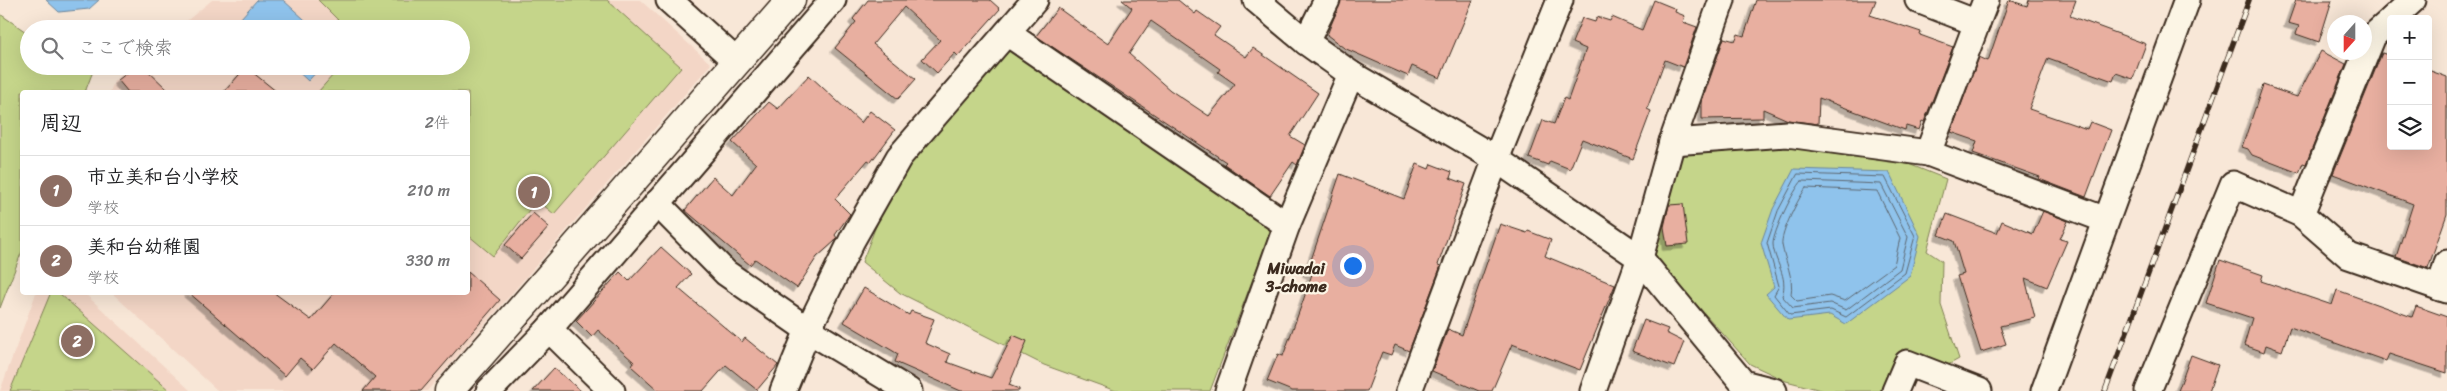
<!DOCTYPE html>
<html lang="ja">
<head>
<meta charset="utf-8">
<style>
  body { margin:0; font-family:Sriracha,"Klee One",sans-serif; background:#f2f2f2; color:#202124 }
  .controls { position:absolute; right:15px; top:15px; display:grid; overflow:hidden; border-radius:5px; box-shadow:0 5px 20px #0002 }
  .controls button { width:45px; height:45px; display:grid; place-items:center; padding:0; border:0; border-bottom:1px solid #e0e0e0; background:#fff; color:#202124; font:25px sans-serif }
  .compass { position:absolute; left:2327px; top:15px; width:45px; height:45px; border-radius:50%; background:#fff; box-shadow:0 5px 20px #0002; rotate:201deg }
  .you { position:absolute; left:1352px; top:265px; width:18px; height:18px; margin:-12px; border:4px solid #fff; border-radius:50%; background:#1a73e8; box-shadow:0 0 0 8px #1a73e833 }
  .badge { display:grid; place-items:center; width:32px; height:32px; border-radius:50%; background:#d1495b; color:#fff; font-size:16px; font-weight:700 }
  .pin { position:absolute; translate:-50% -50%; border:2px solid #fff; box-shadow:0 1px 5px #0006 }
  .list { margin:0; padding:0; list-style:none }
  h2 { display:flex; justify-content:space-between; align-items:center; height:65px; margin:0; padding:0 20px; font-size:21px }
  h2 small { font-size:16px; font-weight:400; color:#757577 }
  .list li { display:grid; grid-template-columns:32px 1fr auto; gap:15px; align-items:center; box-sizing:border-box; height:70px; padding:0 20px; border-top:1px solid #e0e0e0 }
  .list b { display:block; font-size:19px; white-space:nowrap }
  .list p { margin:0; font-size:16px; white-space:nowrap; color:#757577 }
  .list em { font-size:16px; font-style:normal; color:#757577 }
  .icon { flex:none; width:28px; height:28px; fill:none; stroke:currentColor; stroke-width:2; stroke-linecap:round; stroke-linejoin:round }
  .map { position:relative; flex:none; width:2447px; height:391px; overflow:hidden }
  .search { position:absolute; background:#fff; box-shadow:0 5px 20px #0002; left:20px; top:20px; width:450px; height:55px; display:flex; align-items:center; gap:12px; box-sizing:border-box; padding:0 18px; border-radius:28px; color:#757577; font-size:19px }
  .panel { position:absolute; background:#fff; box-shadow:0 5px 20px #0002; left:20px; top:90px; width:450px; height:205px; border-radius:5px }
  .map>svg:first-child { display:block }
  .built { fill:#f3d6c6 }
  .green { fill:#c5d58a; stroke:#808054 }
  .water { fill:#8fc3ec; stroke:#6d869a }
  .lines { fill:none; stroke-linecap:round; stroke-linejoin:round }
  .shore { stroke:#5d6770; stroke-width:1 }
  .building { fill:#e8afa0; stroke:#3b2a1e; fill-rule:evenodd; filter:url(#shadow) }
  .minor-casing { stroke:#3b2a1e; stroke-width:29 }
  .tertiary-casing { stroke:#3b2a1e; stroke-width:31 }
  .minor { stroke:#fcf5e5; stroke-width:25 }
  .tertiary { stroke:#fcf5e5; stroke-width:28 }
  .rail-casing { stroke:#3b2a1e; stroke-width:5.5 }
  .rail { stroke:#fcf5e5; stroke-width:4; stroke-dasharray:11; stroke-linecap:butt }
  .labels { text-anchor:middle; stroke-width:4.5; stroke-linejoin:round; paint-order:stroke }
  .neighbourhood-label { font-size:16px; font-weight:bold; fill:#3b2a1e; stroke:#fcf5e5 }
</style>
</head>
<body>
<div class="map">
<svg width="2447" height="391" viewBox="0 0 2447 391">
  <defs>
    <filter id="shadow"><feDropShadow dx="-4.5" dy="4.5" stdDeviation="0" flood-color="#0004"/></filter>
  </defs>
  <rect width="100%" height="100%" fill="#f8e7d7"/>
  <filter id="ink" filterUnits="userSpaceOnUse"><feTurbulence type="fractalNoise" baseFrequency=".02" numOctaves="2"/><feDisplacementMap in="SourceGraphic" scale="10" xChannelSelector="R" yChannelSelector="G"/><feConvolveMatrix kernelMatrix="1 2 1 2 8 2 1 2 1" color-interpolation-filters="sRGB"/></filter>
  <g filter="url(#ink)">
    <g class="built">
      <path d="M212,0H640L711,64L427,391H218L112,293L468,292V92H110L114,81L132,66H461V29H177Z"/>
      <path d="M83,292L191,391H0L36,293Z"/>
    </g>
    <g class="green">
      <path d="M318,0H607L681,67L554,214L537,200L493,256L468,235V92H318L341,66H461V29H347Z"/>
      <path d="M0,14L29,34V66H95L85,92H22V251L0,308Z"/>
      <path d="M1010,47L1272,229L1210,391H1116L1044,365L900,293L862,262L892,185Z"/>
      <path d="M1802,146L1901,161L1946,179L1927,251L1942,261L1941,305L1959,359L1948,365L1902,349L1880,391H1825L1786,381L1750,364L1651,254L1662,204L1683,155Z"/>
      <path d="M51,292L59,293L170,391H10Z"/>
    </g>
    <g class="water">
      <path d="M46,0H99L89,9L59,12Z"/>
      <path d="M257,0H283L315,29H250L240,19Z"/>
      <path d="M292,66H322L308,81Z"/>
      <path d="M1794,169L1889,172L1920,236L1910,276L1846,324L1830,315L1788,320L1766,294L1774,287L1761,243L1773,209Z"/>
    </g>
    <g class="lines">
      <g class="shore">
        <path d="M1798,174L1885,177L1915,236L1905,273L1846,317L1831,310L1790,315L1774,295L1779,286L1767,243L1778,211Z"/>
        <path d="M1802,181L1881,184L1908,237L1900,269L1846,310L1830,303L1793,308L1782,296C1789,276 1774,262 1773,244C1773,232 1794,189 1802,181Z"/>
        <path d="M1806,188L1877,191L1900,238L1894,265L1845,301L1830,296L1797,301L1791,295C1794,277 1785,262 1782,245C1780,234 1799,197 1806,188Z"/>
      </g>
    </g>
    <g class="building">
      <path d="M868,0H990L1000,9L958,56L955,53L937,73L922,59L940,40L904,7L873,44L916,79L898,99L835,48L856,22L853,19Z"/>
      <path d="M1122,0H1178L1195,14L1197,11L1220,27L1214,35L1246,57L1253,48L1318,93L1290,136L1305,145L1297,165L1293,162L1270,196L1224,164L1226,162L1036,36L1058,8L1108,44L1132,8ZM1151,21L1220,69L1218,72L1235,84L1209,116L1170,90L1129,54Z"/>
      <path d="M1341,0H1473L1440,78L1412,66L1408,76L1344,48L1327,35Z"/>
      <path d="M1654,0L1676,9L1675,12L1685,16L1683,22L1697,27L1683,67L1665,60L1647,109L1651,111L1633,159L1582,139L1570,169L1550,161L1548,165L1529,158L1543,120L1554,124L1564,98L1568,100L1586,49L1572,43L1582,18L1595,22L1597,17L1610,21L1612,17L1642,30Z"/>
      <path d="M1756,0H1876L1870,15L1921,32L1920,35L1953,47L1924,122L1922,121L1919,130L1906,126L1905,130L1819,98L1818,124L1788,120L1763,109V118L1702,119V101L1724,38L1735,41L1738,34L1744,36Z"/>
      <path d="M2009,0L2027,6L2029,0H2076L2070,16L2146,44L2133,79L2116,73L2113,81L2048,58L2029,109L2087,129L2090,122L2111,130L2086,197L2039,179L2040,177L1973,153L1977,141L1951,132L1979,57L1988,61Z"/>
      <path d="M2296,0H2332L2319,42L2296,34L2299,26L2288,23Z"/>
      <path d="M2321,51L2346,64L2306,164L2303,163L2299,173L2252,155L2248,149L2242,147L2263,85L2297,97Z"/>
      <path d="M2382,53L2391,56V146H2428V70L2447,77V214L2428,268L2396,257L2413,204L2333,174Z"/>
      <path d="M136,66H143L170,92H128L118,80Z"/>
      <path d="M246,67L277,92H224Z"/>
      <path d="M809,75L861,123L870,111L895,130L871,162L868,160L835,199L850,214L835,235L837,238L835,241L817,257L797,288L755,259L750,265L685,210L713,177L733,195L756,164L732,142L769,102L778,109Z"/>
      <path d="M1417,164L1429,169L1431,164L1452,172L1450,178L1466,184L1438,265L1441,266L1409,351L1395,345L1391,355L1382,352L1367,391H1292L1267,381L1278,354L1283,356L1303,301L1312,274L1307,272L1340,174L1404,199Z"/>
      <path d="M1683,204L1688,244L1667,246L1664,227L1669,205Z"/>
      <path d="M2043,211L2068,221L2060,239L2067,241L2047,287L2025,278L2035,318L2000,326L2006,344L1981,352L1957,276L1964,274L1954,241L1939,235L1947,214L1997,233L2002,221L2033,234Z"/>
      <path d="M533,213L549,227L521,259L505,245Z"/>
      <path d="M1500,224L1527,233L1528,231L1551,240L1545,256L1615,285L1580,370L1512,344L1492,391H1479L1432,371L1448,329L1462,335Z"/>
      <path d="M661,247L691,274L678,288L742,342L745,338L778,365L757,390L726,365L703,391H659L631,366L634,362L598,330L592,337L576,321L620,272L629,281Z"/>
      <path d="M2220,260L2263,275L2261,281L2332,305L2337,290L2412,317L2416,306L2447,317V373L2389,354L2386,361L2290,327L2282,351L2266,345L2264,352L2244,345L2252,318L2206,303Z"/>
      <path d="M468,272L500,300L421,391H363L375,377L336,343L313,369L300,358L285,376L188,292H273L311,320L335,292H468Z"/>
      <path d="M864,288L909,315L911,311L934,319L925,343L950,354L947,362L991,378L1013,335L1027,341L1009,385L1019,389V391H961L895,362L898,354L844,322Z"/>
      <path d="M1644,320L1668,329L1666,333L1684,342L1674,367L1632,351Z"/>
      <path d="M2191,355L2218,365L2209,391H2178Z"/>
      <path d="M554,368L581,391H533Z"/>
    </g>
    <g class="lines">
      <g class="minor-casing">
        <g id="minor">
          <path d="M669,0L736,61"/>
          <path d="M1256,0L1306,42L1351,74L1496,159L1640,258L1743,383L1774,391"/>
          <path d="M1918,0L1977,23L1986,0"/>
          <path d="M2392,19L2413,0"/>
          <path d="M1007,33L1287,225"/>
          <path d="M1306,42L1327,0"/>
          <path d="M1672,142L1787,134L1928,153L2106,220"/>
          <path d="M1928,153L1977,23"/>
          <path d="M657,203L726,273L808,330L909,391"/>
          <path d="M2301,214L2373,36L2391,20"/>
          <path d="M2440,288L2447,263"/>
          <path d="M549,329L612,391"/>
          <path d="M489,391L549,329L833,0"/>
          <path d="M783,391L808,330L852,240L899,157L1035,0"/>
          <path d="M1228,391L1287,225L1351,74"/>
          <path d="M1409,391L1496,159L1560,0"/>
          <path d="M1593,391L1640,258L1672,142L1722,0"/>
          <path d="M1895,391L1907,363L1979,391"/>
          <path d="M2044,391L2187,0"/>
          <path d="M2148,391L2233,184L2301,214L2349,256L2447,290"/>
        </g>
      </g>
      <g class="tertiary-casing">
        <path id="tertiary" d="M449,391L791,0"/>
      </g>
      <use href="#minor" class="minor"/>
      <use href="#tertiary" class="tertiary"/>
      <g class="rail-casing">
        <path id="rail" d="M2105,391L2249,0"/>
      </g>
      <use href="#rail" class="rail"/>
    </g>
  </g>
  <g class="labels">
    <g class="neighbourhood-label">
      <text x="1296" y="274">Miwadai<tspan x="1296" dy="18">3-chome</tspan></text>
    </g>
  </g>
</svg>
<div class="controls">
<button>+</button>
<button>−</button>
<button><svg class="icon" aria-label="layers" viewBox="0 0 24 24"><path d="M12 4l9 5-9 5-9-5zM3 14l9 5 9-5"/></svg></button>
</div>
<svg class="compass" viewBox="-18 -18 36 36"><path d="M0-13l5 13h-10z" fill="#e53935"/><path d="M0 13l5-13h-10z" fill="#757577"/></svg>
<div class="you"></div>
<div class="pin badge" style="left:534px;top:192px;background:#8d6e63">1</div>
<div class="pin badge" style="left:77px;top:341px;background:#8d6e63">2</div>
<div class="search"><svg class="icon" aria-label="search" viewBox="0 0 24 24"><circle cx="10" cy="10" r="6"/><path d="M15 15l6 6"/></svg>ここで検索</div>
<section class="panel">
<h2>周辺<small>2件</small></h2>
<ul class="list">
<li><span class="badge" style="background:#8d6e63">1</span><div><b>市立美和台小学校</b><p>学校</p></div><em>210 m</em></li>
<li><span class="badge" style="background:#8d6e63">2</span><div><b>美和台幼稚園</b><p>学校</p></div><em>330 m</em></li>
</ul>
</section>
</div>
</body>
</html>
